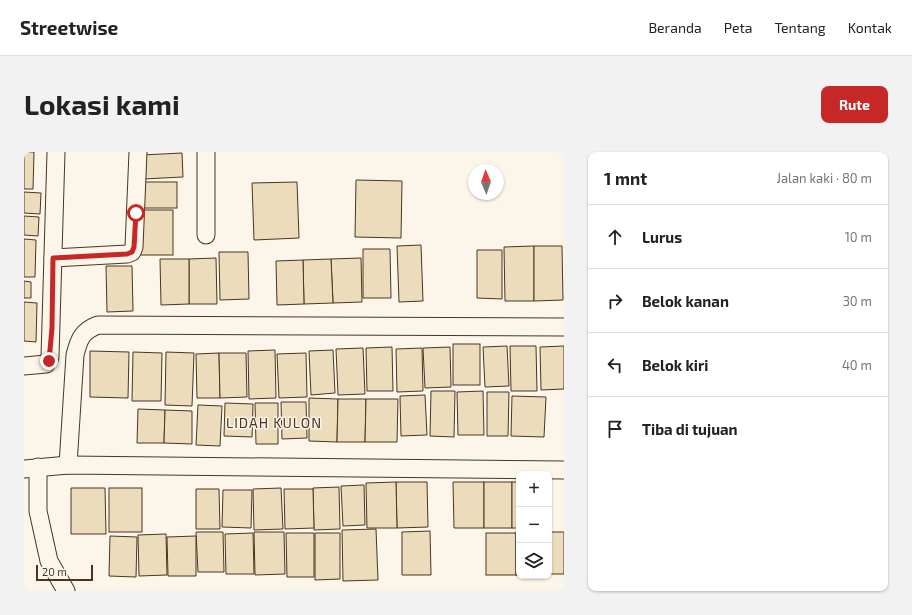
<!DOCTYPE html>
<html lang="id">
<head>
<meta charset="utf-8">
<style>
  body { margin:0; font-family:"Exo 2",sans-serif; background:#f2f2f2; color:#222 }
  .controls { position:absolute; right:12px; bottom:12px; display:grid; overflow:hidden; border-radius:8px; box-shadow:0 1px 3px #0004 }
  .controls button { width:36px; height:36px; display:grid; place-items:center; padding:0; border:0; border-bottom:1px solid #e0e0e0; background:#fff; color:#222; font:20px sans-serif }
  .compass { position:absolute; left:444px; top:12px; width:36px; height:36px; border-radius:50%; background:#fff; box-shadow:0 1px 3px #0004; rotate:358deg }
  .scale { position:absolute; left:12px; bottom:10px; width:57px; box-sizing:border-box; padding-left:4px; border:2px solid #4a3520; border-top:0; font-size:11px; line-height:14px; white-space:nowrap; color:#4a3520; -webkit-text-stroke:3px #fbf6e9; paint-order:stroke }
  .stop { position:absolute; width:12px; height:12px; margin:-9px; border:3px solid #c62828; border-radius:50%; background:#fff }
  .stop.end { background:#c62828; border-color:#fff; box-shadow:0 1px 4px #0008 }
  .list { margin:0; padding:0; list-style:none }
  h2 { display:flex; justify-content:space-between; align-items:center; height:52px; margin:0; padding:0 16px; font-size:17px }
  h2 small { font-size:13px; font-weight:400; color:#767676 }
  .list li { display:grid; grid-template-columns:26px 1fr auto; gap:12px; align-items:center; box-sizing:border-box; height:64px; padding:0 16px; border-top:1px solid #e0e0e0 }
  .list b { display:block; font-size:15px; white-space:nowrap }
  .list em { font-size:13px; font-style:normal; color:#767676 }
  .icon { flex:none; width:22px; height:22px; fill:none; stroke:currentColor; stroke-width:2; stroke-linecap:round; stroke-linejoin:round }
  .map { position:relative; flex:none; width:540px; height:439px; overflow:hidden; border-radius:8px }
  header { display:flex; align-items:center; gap:24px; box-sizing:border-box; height:56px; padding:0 20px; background:#fff; border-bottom:1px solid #e0e0e0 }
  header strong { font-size:19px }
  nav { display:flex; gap:22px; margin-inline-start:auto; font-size:14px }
  .intro { display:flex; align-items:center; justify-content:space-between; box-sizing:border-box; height:96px; padding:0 24px }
  h1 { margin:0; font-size:28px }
  .button { padding:10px 18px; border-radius:8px; background:#c62828; color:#fff; font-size:14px; font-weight:700 }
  main { display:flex; gap:24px; padding:0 24px }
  aside { flex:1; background:#fff; border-radius:8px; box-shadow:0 1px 3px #0004 }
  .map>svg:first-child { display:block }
  .building { fill:#ecdcbc; stroke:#4a3520 }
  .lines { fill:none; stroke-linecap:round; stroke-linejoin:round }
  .minor-casing { stroke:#4a3520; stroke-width:19 }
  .minor { stroke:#fbf6e9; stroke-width:17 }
  .route { stroke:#c62828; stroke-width:5 }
  .labels { text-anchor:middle; stroke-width:3; stroke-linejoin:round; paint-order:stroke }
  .quarter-label { font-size:14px; letter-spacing:1px; fill:#4a3520; stroke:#fbf6e9 }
</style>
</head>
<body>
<header>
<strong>Streetwise</strong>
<nav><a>Beranda</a><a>Peta</a><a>Tentang</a><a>Kontak</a></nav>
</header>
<div class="intro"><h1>Lokasi kami</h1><a class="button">Rute</a></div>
<main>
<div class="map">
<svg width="540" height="439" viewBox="0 0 540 439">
  <rect width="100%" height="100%" fill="#fbf6e9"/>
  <g class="building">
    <path d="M0,0H10L9,37H0Z"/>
    <path d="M158,1L159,25L119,27L118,3Z"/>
    <path d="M332,28L378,29L377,86L331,85Z"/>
    <rect x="117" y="30" width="36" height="26"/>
    <path d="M273,30L275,86L230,88L228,31Z"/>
    <path d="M0,40L17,41L16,62L0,61Z"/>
    <rect x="116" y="58" width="33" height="45"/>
    <path d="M0,64L15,65L14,84L0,83Z"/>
    <path d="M0,87L12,88L11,125H0Z"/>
    <path d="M397,93L399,149L375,150L373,94Z"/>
    <path d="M510,94V149H481L480,95Z"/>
    <path d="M510,94H538L539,148L510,149Z"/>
    <path d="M339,97H366L367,146H339Z"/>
    <path d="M453,98H478V147L453,146Z"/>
    <path d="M195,100H224L225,147L196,148Z"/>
    <path d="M192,106L193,152H165V107Z"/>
    <path d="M337,106L338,150L309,151L307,107Z"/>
    <path d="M136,107H165V152L137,153Z"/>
    <path d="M307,107L309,151L280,152L279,108Z"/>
    <path d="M279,108L280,152L253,153L252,109Z"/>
    <path d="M82,114H108L109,159L83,160Z"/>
    <path d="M0,129L7,130V146H0Z"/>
    <path d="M0,150L13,151L12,190L0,189Z"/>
    <rect x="429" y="192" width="27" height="41"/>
    <path d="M483,194L485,234L461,235L459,195Z"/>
    <path d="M486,194H512L513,239H487Z"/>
    <path d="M540,194V237L517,238L516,195Z"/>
    <path d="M368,195L369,239H343L342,196Z"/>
    <path d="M426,195L427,235L401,236L399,196Z"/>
    <path d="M339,196L341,242L314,243L312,197Z"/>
    <path d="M398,196L399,239L373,240L372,197Z"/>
    <path d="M251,198L252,246L225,247L224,199Z"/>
    <path d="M309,198L311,241L287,243L285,199Z"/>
    <path d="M66,199L105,200L104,246L66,245Z"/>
    <path d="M109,200L138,201L137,249H108Z"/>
    <path d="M142,200L170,201L168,254L141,253Z"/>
    <path d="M195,201L196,246H173L172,202Z"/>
    <path d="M195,201H222L223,245L196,246Z"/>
    <path d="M282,201L283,245L255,246L253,202Z"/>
    <path d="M407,239H431L430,285L406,284Z"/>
    <path d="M459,239L460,283H434L433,240Z"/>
    <path d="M463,240H485L484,284H463Z"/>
    <path d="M401,243L403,283L377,284L376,244Z"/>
    <path d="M488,244L522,245L520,285L487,284Z"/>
    <path d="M285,246L314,247L313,290L285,289Z"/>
    <path d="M314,247H342L341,290H313Z"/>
    <path d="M342,247H374L373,290H341Z"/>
    <path d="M257,250H282L283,286L258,287Z"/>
    <path d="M201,251L229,252L228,285L200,284Z"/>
    <path d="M231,251H254V292H232Z"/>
    <path d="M174,253L198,254L196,294L172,293Z"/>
    <path d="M114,257L141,258L140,291H113Z"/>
    <path d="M141,258L168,259V292L140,291Z"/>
    <path d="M372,330H403L404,375L373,376Z"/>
    <path d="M372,330L373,376H343L342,331Z"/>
    <path d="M429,330H460V376H430Z"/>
    <rect x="460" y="330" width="28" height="46"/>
    <rect x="488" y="330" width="7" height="46"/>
    <path d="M340,333L341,373L319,374L317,334Z"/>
    <path d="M315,335L316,377L290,378L289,336Z"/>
    <path d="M47,336H81L82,382H47Z"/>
    <rect x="85" y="336" width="33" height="44"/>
    <path d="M257,336L259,377L230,378L229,337Z"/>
    <path d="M172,337H195L196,377H172Z"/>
    <path d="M260,337H289L290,376L261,377Z"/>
    <path d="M199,338H228L227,376L198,375Z"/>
    <path d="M352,377L354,428L319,429L318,378Z"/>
    <path d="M406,379L407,423H378V380Z"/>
    <path d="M172,380H199L200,420H174Z"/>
    <path d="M230,380H260L261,422L231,423Z"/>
    <rect x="525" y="380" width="15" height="42"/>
    <path d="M229,381L230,422H202L201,382Z"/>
    <path d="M262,381H290V425H263Z"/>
    <path d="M291,381H316V427L291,428Z"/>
    <rect x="462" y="381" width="30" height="42"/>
    <rect x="492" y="381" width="3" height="42"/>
    <path d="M142,382L143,423L115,424L114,383Z"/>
    <path d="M86,384L113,385L112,425L85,424Z"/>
    <path d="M172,384V424H144L143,385Z"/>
  </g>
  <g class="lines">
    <g class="minor-casing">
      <g id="minor">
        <path d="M182,83V0"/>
        <path d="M29,106L103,102L108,100L110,95L114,0"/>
        <path d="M0,214L22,212L26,205L32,0"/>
        <path d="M44,313L51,203C55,187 58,179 74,173L540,175"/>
        <path d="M14,315V359L25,409L42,439"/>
        <path d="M0,317L44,313L540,318"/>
      </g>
    </g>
    <use href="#minor" class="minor"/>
  </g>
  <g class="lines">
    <path class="route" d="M25,209L28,176L29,106L103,102L108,100L110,95L112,61"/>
  </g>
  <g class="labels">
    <g class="quarter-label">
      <text x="250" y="276">LIDAH KULON</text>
    </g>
  </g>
</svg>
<div class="controls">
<button>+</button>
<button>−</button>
<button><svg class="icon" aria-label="layers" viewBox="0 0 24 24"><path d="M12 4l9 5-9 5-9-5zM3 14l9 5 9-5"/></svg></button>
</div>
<svg class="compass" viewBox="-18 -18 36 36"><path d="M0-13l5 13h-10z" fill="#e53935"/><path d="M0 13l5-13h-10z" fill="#767676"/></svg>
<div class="scale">20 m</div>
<div class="stop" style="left:112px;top:61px"></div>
<div class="stop end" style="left:25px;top:209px"></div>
</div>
<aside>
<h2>1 mnt<small>Jalan kaki · 80 m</small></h2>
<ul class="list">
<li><svg class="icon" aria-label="ahead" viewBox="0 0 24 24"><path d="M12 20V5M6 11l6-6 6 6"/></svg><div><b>Lurus</b></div><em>10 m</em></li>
<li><svg class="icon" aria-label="right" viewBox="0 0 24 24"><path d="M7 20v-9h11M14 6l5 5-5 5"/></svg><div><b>Belok kanan</b></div><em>30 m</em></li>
<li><svg class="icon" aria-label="left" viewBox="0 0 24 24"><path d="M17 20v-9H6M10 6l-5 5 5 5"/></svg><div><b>Belok kiri</b></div><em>40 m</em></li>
<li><svg class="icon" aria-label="arrive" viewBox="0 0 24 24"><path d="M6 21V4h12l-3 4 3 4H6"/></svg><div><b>Tiba di tujuan</b></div></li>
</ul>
</aside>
</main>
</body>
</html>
